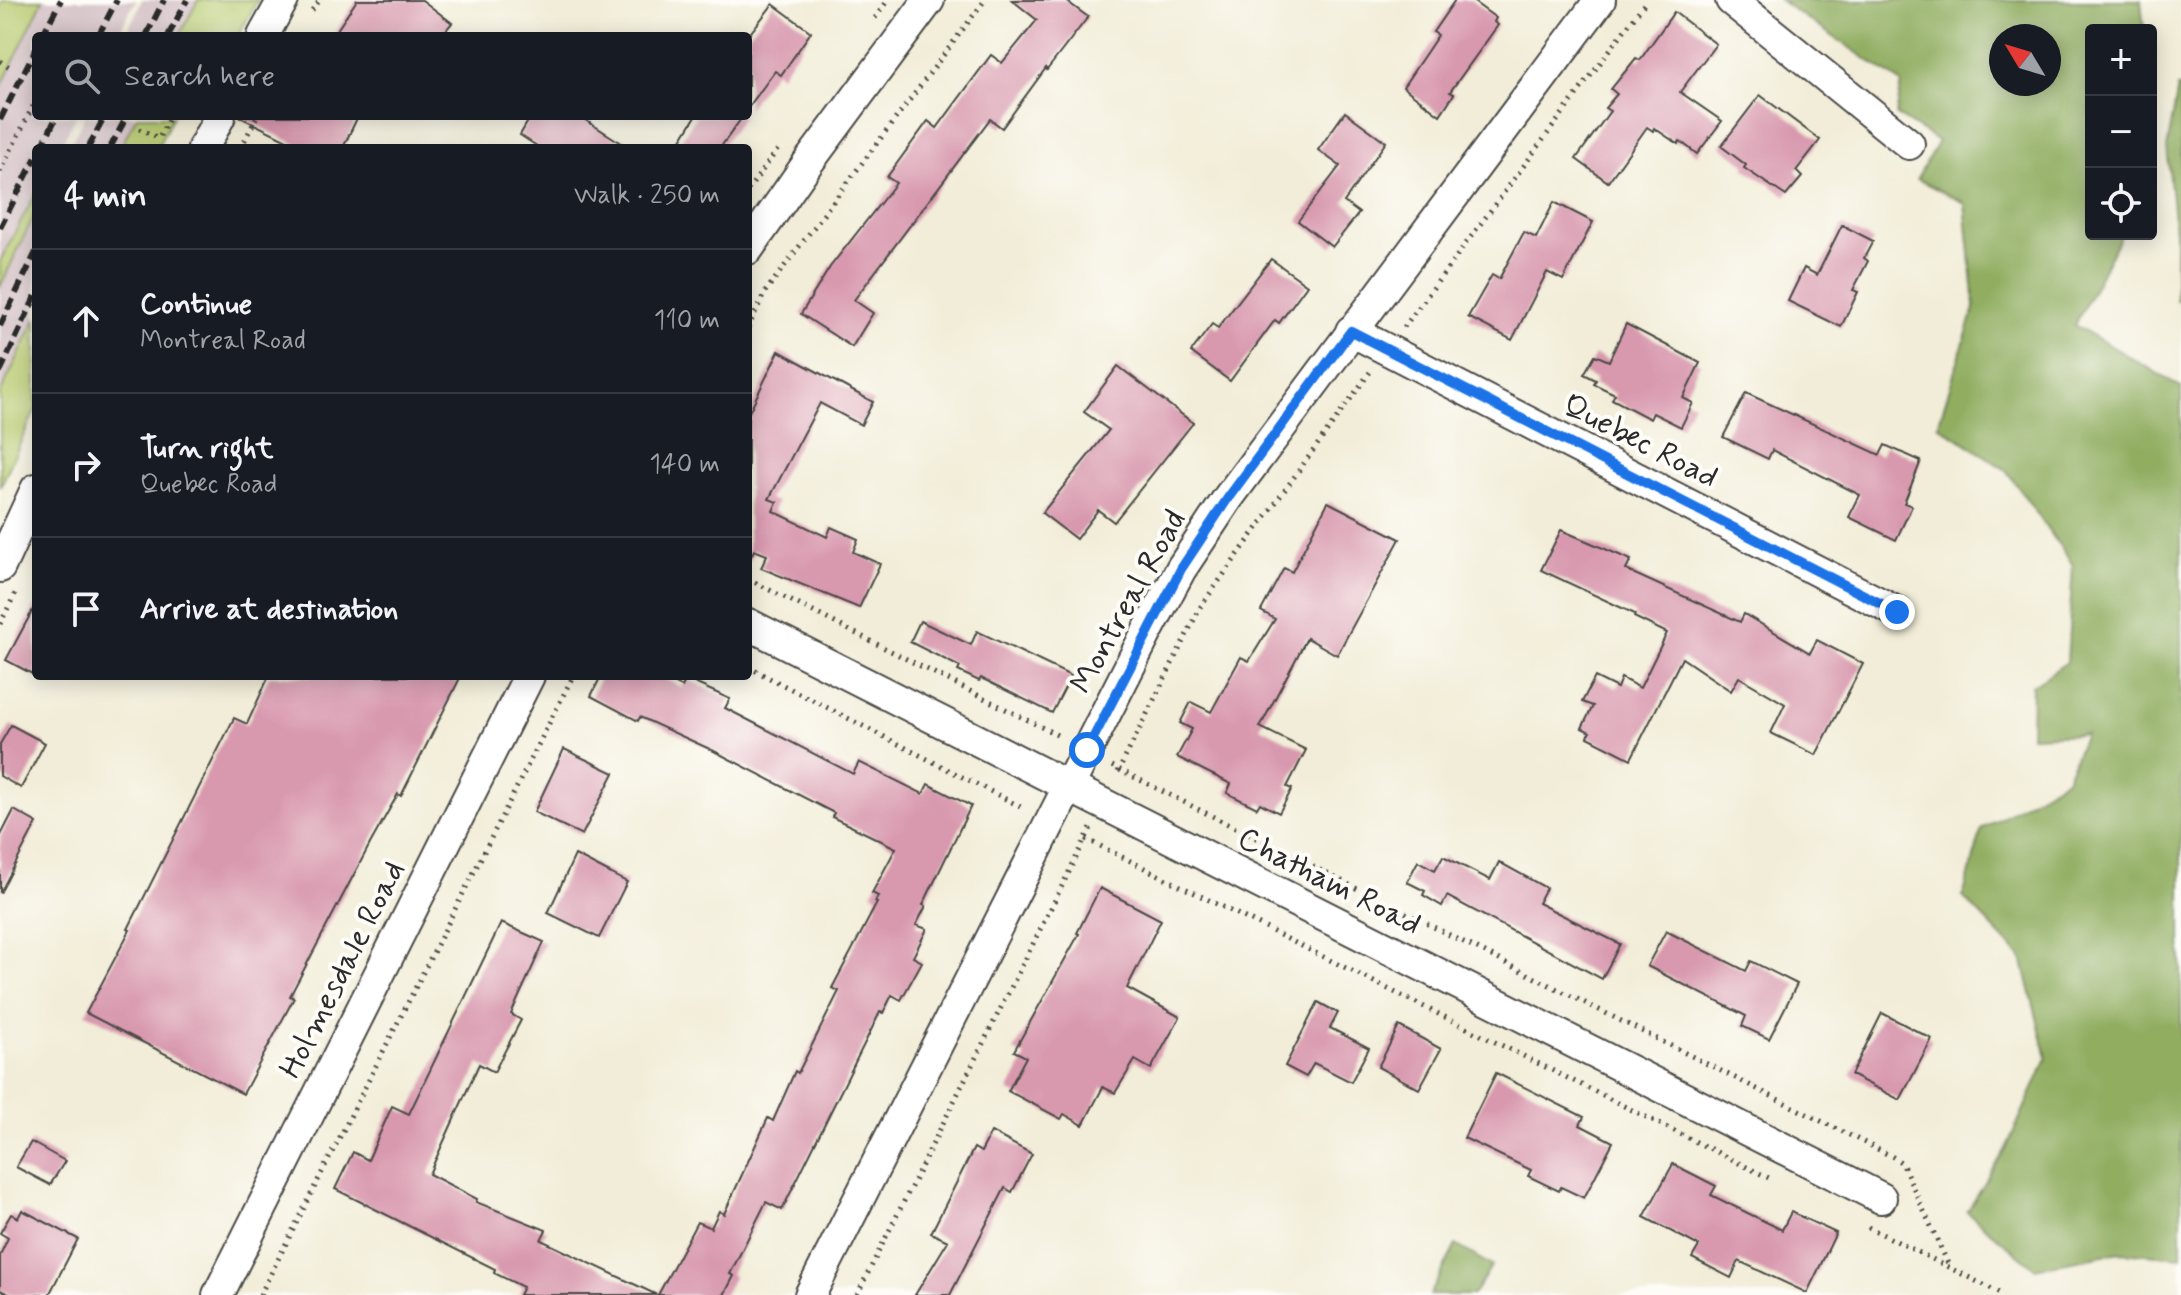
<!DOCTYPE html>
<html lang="en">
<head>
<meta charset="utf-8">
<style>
  body { margin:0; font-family:Mynerve,sans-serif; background:#20242c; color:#f1f3f6 }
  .controls { position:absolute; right:24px; top:24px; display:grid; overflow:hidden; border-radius:8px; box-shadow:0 4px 20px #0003 }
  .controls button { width:72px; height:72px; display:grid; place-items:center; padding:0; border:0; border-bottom:2px solid #363941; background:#171b24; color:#f1f3f6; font:40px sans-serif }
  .compass { position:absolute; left:1989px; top:24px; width:72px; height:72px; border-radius:50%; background:#171b24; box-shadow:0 4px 20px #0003; rotate:308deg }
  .stop { position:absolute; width:24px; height:24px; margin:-18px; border:6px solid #1a73e8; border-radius:50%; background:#fff }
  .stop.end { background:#1a73e8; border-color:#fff; box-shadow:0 2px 8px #0008 }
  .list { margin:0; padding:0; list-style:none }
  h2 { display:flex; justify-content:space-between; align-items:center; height:104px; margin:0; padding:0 32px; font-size:34px }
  h2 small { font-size:26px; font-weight:400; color:#9ea1a6 }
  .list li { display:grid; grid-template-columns:52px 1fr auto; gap:24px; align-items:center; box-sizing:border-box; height:144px; padding:0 32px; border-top:2px solid #363941 }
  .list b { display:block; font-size:30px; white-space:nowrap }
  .list p { margin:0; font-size:26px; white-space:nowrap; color:#9ea1a6 }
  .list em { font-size:26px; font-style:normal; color:#9ea1a6 }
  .icon { flex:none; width:44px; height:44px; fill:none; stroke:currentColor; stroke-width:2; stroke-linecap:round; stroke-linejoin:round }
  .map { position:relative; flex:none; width:2181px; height:1295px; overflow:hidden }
  .search { position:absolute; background:#171b24; box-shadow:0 4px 20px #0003; left:32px; top:32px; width:720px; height:88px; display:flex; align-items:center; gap:20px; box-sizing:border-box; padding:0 28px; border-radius:8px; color:#9ea1a6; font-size:30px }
  .panel { position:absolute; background:#171b24; box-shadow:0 4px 20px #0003; left:32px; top:144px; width:720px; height:536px; border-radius:8px }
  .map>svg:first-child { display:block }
  .industrial { fill:#d2bec3 }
  .green { fill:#b6c96d; stroke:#707a4c; stroke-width:2 }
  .forest { fill:#90ad60; stroke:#5e6c46; stroke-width:2; fill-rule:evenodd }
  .building { fill:#d898ae }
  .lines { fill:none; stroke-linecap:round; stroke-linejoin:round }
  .minor-casing { stroke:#494845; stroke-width:34 }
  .path { stroke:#494845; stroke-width:5; stroke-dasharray:2 6; stroke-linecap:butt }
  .minor { stroke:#fff; stroke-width:30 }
  .rail { stroke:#2b2b2b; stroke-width:6; stroke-dasharray:12 6; stroke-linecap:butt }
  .route { stroke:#1a73e8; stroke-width:10 }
  .labels { text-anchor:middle; stroke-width:8; stroke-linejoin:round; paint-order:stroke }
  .street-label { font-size:32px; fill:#2b2b2b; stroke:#fdfcf7 }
</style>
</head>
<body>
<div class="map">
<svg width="2181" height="1295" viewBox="0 0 2181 1295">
  <rect width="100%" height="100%" fill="#fdfcf7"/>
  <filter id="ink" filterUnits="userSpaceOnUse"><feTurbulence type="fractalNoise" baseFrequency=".0125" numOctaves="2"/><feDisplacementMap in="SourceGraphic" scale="16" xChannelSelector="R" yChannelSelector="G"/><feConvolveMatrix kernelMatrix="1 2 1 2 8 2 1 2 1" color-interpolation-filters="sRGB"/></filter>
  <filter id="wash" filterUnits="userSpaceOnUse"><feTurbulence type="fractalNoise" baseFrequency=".006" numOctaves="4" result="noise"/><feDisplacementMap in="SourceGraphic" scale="32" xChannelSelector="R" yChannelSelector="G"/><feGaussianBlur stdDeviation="1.8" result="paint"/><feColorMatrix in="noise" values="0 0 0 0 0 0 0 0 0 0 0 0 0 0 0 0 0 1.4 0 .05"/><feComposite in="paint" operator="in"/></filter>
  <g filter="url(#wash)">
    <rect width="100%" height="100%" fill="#f2edd8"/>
    <g class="industrial">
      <path d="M43,0H136L117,36H36V116H76L59,148H36V193L0,261V89Z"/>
      <path d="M142,0H198L179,36H125Z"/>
      <path d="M85,116H137L120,148H68Z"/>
      <path d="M36,212V319L0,394V287Z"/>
    </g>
    <g class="green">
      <path d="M4,0H43L0,89V5Z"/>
      <path d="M198,0H258L238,36H179Z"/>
      <path d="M137,116H173L157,148H120Z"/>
      <path d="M36,193V212L0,287V261Z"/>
      <path d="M36,319V409L0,487V394Z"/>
    </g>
    <g class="forest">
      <path d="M1779,0H2141L2144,30H2091V234H2121L2075,325L2181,387V1257L2120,1252L2035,1268L1967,1212L2006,1149L2047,1058L2022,958L1963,897L1982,829L2066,779L2085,734L2031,736L2032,686L2067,662L2073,565L2006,470L1938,425L1975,307L1965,203L1917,179L1938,141L1896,115L1902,83ZM2001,36H2049V84H2001Z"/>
      <path d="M2178,87L2181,88V300L2176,301L2175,232L2167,148Z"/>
      <path d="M1456,1245L1492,1266L1473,1295H1430Z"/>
    </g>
    <g id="blocks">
      <g class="building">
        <path d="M357,0H422L452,23L441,36H333Z"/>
        <path d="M1012,0H1065L1088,17L1047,70L1046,68L1002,128L990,119L854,300L873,313L852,347L801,314L830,267L896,183L887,177L928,121L937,128L991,55L1002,63L1037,20Z"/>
        <path d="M1455,0H1471L1496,18L1494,22L1498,25L1450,92L1454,94L1440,115L1403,87L1438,35L1433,32Z"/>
        <path d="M773,4L811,32L781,75L775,71L748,108V36Z"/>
        <path d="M1674,12L1716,44L1680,92L1722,121L1697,154L1680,141L1678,144L1654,128L1653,131L1647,127L1608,182L1576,159L1610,111L1605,108L1617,94L1611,89L1636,58L1640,60Z"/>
        <path d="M1760,95L1820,140L1796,171L1802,177L1786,196L1744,168L1746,165L1721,146Z"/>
        <path d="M1345,112L1386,142L1344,202L1359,213L1332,247L1298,221L1340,166L1318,150Z"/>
        <path d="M238,116H358L343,148H303Z"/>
        <path d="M531,116H579L629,148H540L520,135Z"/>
        <path d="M696,116H743L720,148H676Z"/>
        <path d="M1554,202L1593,222L1563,280L1547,272L1512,340L1468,317L1492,275L1499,279L1524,232L1536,238Z"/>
        <path d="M1842,225L1873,241L1864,258L1868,261L1853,290L1858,292L1841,327L1788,301L1804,268L1817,275Z"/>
        <path d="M1271,259L1307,285L1279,323L1275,320L1230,381L1191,352L1212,324L1218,328Z"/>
        <path d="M1626,324L1700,363L1683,398L1693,403L1681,427L1653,413L1650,419L1612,399L1615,394L1594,384L1596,380L1584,374L1595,355L1609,361Z"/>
        <path d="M779,351L873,402L861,425L820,403L769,499L777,502L773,511L827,537L831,527L858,539L853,552L880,564L859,608L761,568L767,555L754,550L748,563V414Z"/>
        <path d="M1118,366L1193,423L1114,522L1098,510L1076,539L1042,513L1109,430L1084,412Z"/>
        <path d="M1746,393L1880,455L1885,445L1921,461L1904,503L1912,506L1896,540L1849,517L1860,495L1772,450L1768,459L1723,437Z"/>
        <path d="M1328,502L1400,539L1337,655L1307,638L1260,727L1306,750L1287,787L1292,789L1279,813L1260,803L1257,808L1227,793L1231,784L1177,757L1192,729L1180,723L1191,702L1211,712L1241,657L1249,661L1275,619L1261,611L1284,568L1292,572Z"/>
        <path d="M1561,530L1631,560L1626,570L1740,622L1744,614L1810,653L1817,640L1863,664L1816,755L1771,733L1785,704L1739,677L1731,691L1682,658L1631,759L1588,737L1590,732L1582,728L1593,706L1582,702L1595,677L1617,688L1621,678L1640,688L1667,633L1634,617L1635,614L1541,570Z"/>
        <path d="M36,604V676L6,660Z"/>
        <path d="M920,621L971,645L977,631L1071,676L1052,713L981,678L979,681L958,671L960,667L910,642Z"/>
        <path d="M269,676H461L401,796L398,794L371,842L290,996L294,998L243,1094L86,1013L130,930L128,929L234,718L247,724Z"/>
        <path d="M601,676H658L682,687L686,679L730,699L725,708L853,774L859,762L923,794L928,784L971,806L923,905L926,906L916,925L927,929L913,957L922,962L901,1000L892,995L883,1013L880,1012L782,1210L766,1202L730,1274L734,1276L724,1295H658L697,1222L711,1228L719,1211L724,1214L768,1118L773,1121L795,1071L798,1073L839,991L832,988L877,903L875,902L878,896L872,893L896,848L832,817L834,813L714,751L640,717L638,721L591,696Z"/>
        <path d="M11,725L45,743L21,788L0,776V744Z"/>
        <path d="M564,749L614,773L582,835L534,812Z"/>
        <path d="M14,810L37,823L0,893V837Z"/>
        <path d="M575,855L627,882L599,938L548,913Z"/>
        <path d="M1443,856L1490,880L1499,862L1546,888L1538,903L1620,944L1602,979L1447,896L1442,906L1423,895L1425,891L1407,882L1418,861L1435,870Z"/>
        <path d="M1100,888L1161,920L1127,988L1180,1017L1151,1069L1135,1060L1115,1093L1103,1087L1083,1125L1064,1114L1061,1119L1008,1091L1026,1057L1014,1051L1079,934L1077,933Z"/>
        <path d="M501,923L544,942L511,1014L521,1020L494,1072L479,1064L429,1174L477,1199L476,1202L546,1230L541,1240L657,1295H519L523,1287L494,1273L495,1269L335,1189L353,1152L368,1160L392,1106L409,1114Z"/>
        <path d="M1666,931L1746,971L1751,961L1797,984L1769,1039L1742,1026L1746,1016L1647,966Z"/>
        <path d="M1318,1002L1338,1013L1330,1028L1369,1048L1351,1082L1314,1063L1306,1077L1285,1066Z"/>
        <path d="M1882,1013L1932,1039L1900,1100L1851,1075Z"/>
        <path d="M1399,1026L1441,1049L1419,1089L1378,1067Z"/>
        <path d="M1496,1073L1584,1117L1580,1125L1613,1142L1584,1198L1561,1187L1559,1191L1528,1176L1531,1170L1464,1138Z"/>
        <path d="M991,1132L1032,1154L1012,1192L1005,1188L950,1295H915L948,1241L931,1233L974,1148L981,1152Z"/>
        <path d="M31,1142L65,1161L50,1185L16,1167Z"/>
        <path d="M1673,1164L1716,1186L1711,1195L1782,1230L1791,1212L1836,1233L1807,1293L1739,1261L1731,1278L1692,1258L1699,1246L1644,1217Z"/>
        <path d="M22,1210L78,1239L49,1295H11L0,1290V1255L8,1238L0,1233L11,1214L18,1218Z"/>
      </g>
    </g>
  </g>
  <g filter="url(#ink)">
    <use href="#blocks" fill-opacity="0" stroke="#494845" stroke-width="2"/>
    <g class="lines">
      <g class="minor-casing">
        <g id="minor">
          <path d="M1731,0L1909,144"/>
          <path d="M263,36L283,0"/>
          <path d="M203,148L220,116"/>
          <path d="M748,249L810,160L929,0"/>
          <path d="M1351,331L1897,612"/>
          <path d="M0,567L36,489"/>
          <path d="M748,624L1881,1198"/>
          <path d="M218,1295L529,676"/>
          <path d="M810,1295L1146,634L1181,569L1228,498L1600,0"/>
        </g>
      </g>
      <g class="path">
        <path d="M312,10L320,0"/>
        <path d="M875,18L888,0"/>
        <path d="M0,61L11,68"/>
        <path d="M139,129L159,138L170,116"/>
        <path d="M241,148L257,116"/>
        <path d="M0,172L33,106"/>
        <path d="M748,190L778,149"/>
        <path d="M1404,327L1647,0"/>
        <path d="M748,328L765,292L985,0"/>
        <path d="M748,579L1061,737"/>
        <path d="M0,624L16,592"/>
        <path d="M748,667L1025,809"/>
        <path d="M1112,766L1893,1157L1902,1163L1950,1268"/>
        <path d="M1118,772L1201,606L1370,372"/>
        <path d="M1086,839L1773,1180"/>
        <path d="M1868,1227L2004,1295"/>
        <path d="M260,1295L573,676"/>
        <path d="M857,1295L1091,828"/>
      </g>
      <use href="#minor" class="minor"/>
      <g class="rail">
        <path d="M42,36L61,0"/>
        <path d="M98,36L117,0"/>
        <path d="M146,36L164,0"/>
        <path d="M168,36L187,0"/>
        <path d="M0,120L36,48"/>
        <path d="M41,148L57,116"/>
        <path d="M88,148L105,116"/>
        <path d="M110,148L127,116"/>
        <path d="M0,228L36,157"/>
        <path d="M0,326L36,252"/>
        <path d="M0,372L36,295"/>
      </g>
    </g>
  </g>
  <g class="lines" filter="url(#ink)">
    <path class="route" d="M1087,750L1181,569L1228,498L1351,331L1897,612"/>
  </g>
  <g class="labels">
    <g class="street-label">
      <text transform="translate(1641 440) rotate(27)" y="11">Quebec Road</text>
      <text transform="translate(1127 601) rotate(-61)" y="11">Montreal Road</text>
      <text transform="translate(1330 880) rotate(27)" y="11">Chatham Road</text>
      <text transform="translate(341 969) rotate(-63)" y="11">Holmesdale Road</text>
    </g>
  </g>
</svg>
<div class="controls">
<button>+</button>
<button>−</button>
<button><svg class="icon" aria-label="locate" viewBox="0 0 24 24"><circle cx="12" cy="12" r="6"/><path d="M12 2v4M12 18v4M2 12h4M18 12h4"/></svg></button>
</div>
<svg class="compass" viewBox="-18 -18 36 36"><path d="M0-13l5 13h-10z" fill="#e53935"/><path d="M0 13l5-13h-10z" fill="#9ea1a6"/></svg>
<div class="stop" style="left:1087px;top:750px"></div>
<div class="stop end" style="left:1897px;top:612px"></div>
<div class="search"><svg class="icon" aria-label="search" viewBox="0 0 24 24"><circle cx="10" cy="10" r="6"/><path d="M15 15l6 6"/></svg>Search here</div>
<section class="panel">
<h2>4 min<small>Walk · 250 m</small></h2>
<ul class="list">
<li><svg class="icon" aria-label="ahead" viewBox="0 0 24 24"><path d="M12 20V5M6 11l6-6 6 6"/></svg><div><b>Continue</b><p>Montreal Road</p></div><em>110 m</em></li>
<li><svg class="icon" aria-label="right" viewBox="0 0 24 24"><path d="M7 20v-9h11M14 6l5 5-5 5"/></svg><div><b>Turn right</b><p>Quebec Road</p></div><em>140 m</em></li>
<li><svg class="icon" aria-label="arrive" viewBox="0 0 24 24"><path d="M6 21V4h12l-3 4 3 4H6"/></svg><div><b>Arrive at destination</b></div></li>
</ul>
</section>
</div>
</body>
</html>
